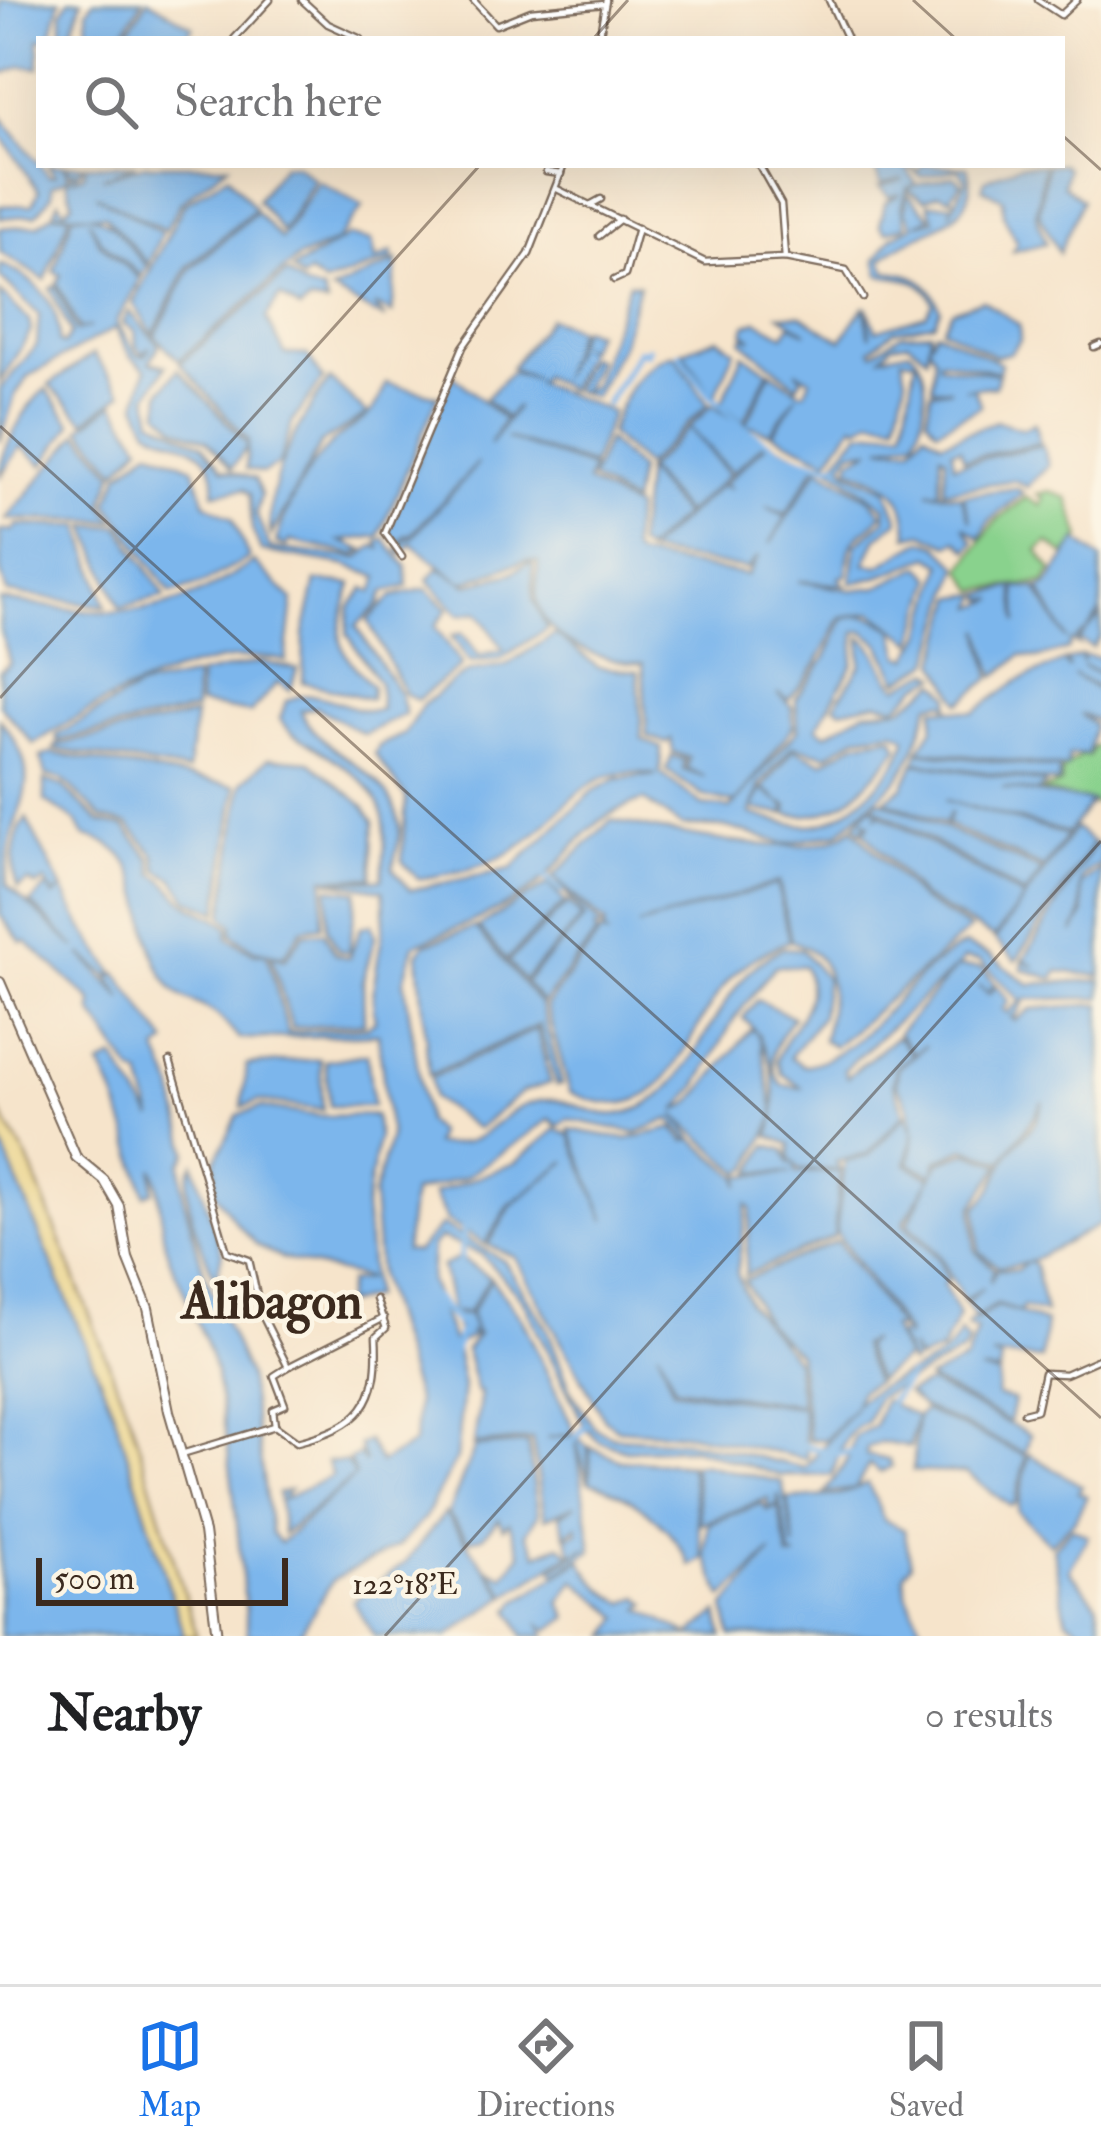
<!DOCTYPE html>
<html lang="en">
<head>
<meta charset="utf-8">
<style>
  body { margin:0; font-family:"IM FELL Double Pica",serif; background:#f2f2f2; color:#202124 }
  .scale { position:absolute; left:36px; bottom:30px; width:252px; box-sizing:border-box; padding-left:12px; border:6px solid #3b2a1e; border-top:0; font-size:33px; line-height:42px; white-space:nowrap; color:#3b2a1e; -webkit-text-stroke:9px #fcf5e5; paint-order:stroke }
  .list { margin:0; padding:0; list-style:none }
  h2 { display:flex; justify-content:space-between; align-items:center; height:156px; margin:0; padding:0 48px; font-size:51px }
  h2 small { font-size:39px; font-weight:400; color:#757577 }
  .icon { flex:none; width:66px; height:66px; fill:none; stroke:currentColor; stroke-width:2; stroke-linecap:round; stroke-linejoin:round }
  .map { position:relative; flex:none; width:1101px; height:1636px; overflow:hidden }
  .search { position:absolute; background:#fff; box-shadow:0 12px 48px #0002; left:36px; right:36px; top:36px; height:132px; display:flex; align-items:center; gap:30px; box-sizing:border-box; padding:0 42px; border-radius:0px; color:#757577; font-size:45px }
  .sheet { height:348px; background:#fff }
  nav { display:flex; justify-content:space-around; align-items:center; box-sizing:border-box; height:168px; border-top:3px solid #e0e0e0; background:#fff; font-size:33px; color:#757577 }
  nav a { display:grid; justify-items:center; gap:6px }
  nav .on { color:#1a73e8 }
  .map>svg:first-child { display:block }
  .green { fill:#89d28d; stroke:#627e56; stroke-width:3 }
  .sand { fill:#eeda9e; stroke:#94825e; stroke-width:3 }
  .water { fill:#7bb6ec; stroke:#5b7085; stroke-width:3; fill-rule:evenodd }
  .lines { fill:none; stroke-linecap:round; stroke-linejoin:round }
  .canal { stroke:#7bb6ec; stroke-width:6 }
  .river { stroke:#7bb6ec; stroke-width:8 }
  .minor-casing { stroke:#7c6b5b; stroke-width:9 }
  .tertiary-casing { stroke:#7c6b5b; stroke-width:12 }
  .minor { stroke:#fff; stroke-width:4.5 }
  .tertiary { stroke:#fff; stroke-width:8 }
  .ticks { fill:none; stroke:#3b2a1e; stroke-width:3; stroke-opacity:0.45 }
  .labels { text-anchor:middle; stroke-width:9; stroke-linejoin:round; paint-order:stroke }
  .quarter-label { font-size:51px; font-weight:bold; fill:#3b2a1e; stroke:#fcf5e5 }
  .ticks-label { font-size:30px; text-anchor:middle; fill:#3b2a1e; stroke:#fcf5e5; stroke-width:9; stroke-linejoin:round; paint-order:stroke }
</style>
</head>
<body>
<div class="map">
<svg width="1101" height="1636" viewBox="0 0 1101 1636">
  <rect width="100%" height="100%" fill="#fcf5e5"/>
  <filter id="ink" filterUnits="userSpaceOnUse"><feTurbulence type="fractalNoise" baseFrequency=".00833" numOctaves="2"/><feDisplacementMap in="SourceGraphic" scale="24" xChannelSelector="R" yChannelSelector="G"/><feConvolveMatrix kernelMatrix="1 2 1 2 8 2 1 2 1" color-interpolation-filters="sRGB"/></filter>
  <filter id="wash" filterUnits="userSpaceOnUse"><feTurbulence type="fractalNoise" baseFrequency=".004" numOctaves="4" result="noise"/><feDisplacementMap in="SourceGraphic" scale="48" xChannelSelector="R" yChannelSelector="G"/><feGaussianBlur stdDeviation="2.7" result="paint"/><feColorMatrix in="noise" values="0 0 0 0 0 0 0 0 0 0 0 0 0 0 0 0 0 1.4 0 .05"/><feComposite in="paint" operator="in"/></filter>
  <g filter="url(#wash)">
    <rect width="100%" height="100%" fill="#f6e4cb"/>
    <g class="green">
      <path d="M1051,491L1068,499L1081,538L1065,555L1048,542L1038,551L1052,570L1045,583L976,590L962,569L993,524L1026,497L1041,506L1044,498L1038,494Z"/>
      <path d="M1094,746L1101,747V805L1041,791L1061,784L1062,771L1081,755L1089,756Z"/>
    </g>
    <path class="sand" d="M0,1112L28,1159L132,1422L197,1636H184L114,1412L0,1140Z"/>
    <g class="water">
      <path d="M0,0H60L50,39H39V68L22,66L0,75Z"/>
      <path d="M69,0H82L72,30L88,37L87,10L94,0H143L119,39H62V12Z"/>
      <path d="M148,0L193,27L184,39H123Z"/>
      <path d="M0,116L49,176L55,175L48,165H63L69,178L52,185V195L36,215L0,218V206L32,205L39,191L0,134Z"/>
      <path d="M1062,164L1067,169L1063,185L1082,200L1059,253L1039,213L1047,165Z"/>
      <path d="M66,165H83L75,178L84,175L85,165H136L102,178L145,165H228L181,202L165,230L96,195L162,233L148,264L105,215H89C121,222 126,248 147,266L141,276L100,240L89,220L98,241L140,279L116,323L137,354L145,356L150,347L144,354L136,346L135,331L123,323L129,311L159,345L150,362L166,366L148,396L153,419L203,445L222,469L255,479L261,495L256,514L270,548L358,558L374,546L380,548L378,542L384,539L406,566L408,586L384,592L379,605L356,626L400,694L405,714L364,734L316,707L301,711C320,756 391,768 399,823C402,839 394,854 393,869L410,890L511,869L593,791L616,779L657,775C584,762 572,807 523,844C492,867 455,873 418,879L402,861L406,797L375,754L379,746L404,734L423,705L453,681L470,671L506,665L555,634L598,667L638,671L642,739L661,748L660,773L702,805L731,808L798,730L796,699L825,659L844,618C865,612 875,617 894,629L901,656L909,658L923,634L943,564L930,556C905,567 879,579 851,583L856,544L885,520V507L831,467L860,432L904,429L916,360L902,358L906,377L897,422L872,419L859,427L854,424L828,460L773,434L797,395L770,433L746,424L771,372L800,392L806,391L810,379L796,371L802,377L797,386L742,341L744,336L752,339L744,333L746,325L757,321L784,335L791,324L807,333L780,315H800L841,340L864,307L870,337L867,306L876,330L926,315L933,303C924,276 904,280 880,275L876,259L892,237L913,226L905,211L907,193L930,217L917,224L934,220L928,204H954L950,213L966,181L959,169L921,177L908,165L919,172L923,165L967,167C987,226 910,228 882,260L887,271C917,274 930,280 940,309L934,323L893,331L871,349L873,353L901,334L930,332L927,357L909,342L892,345L882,356L910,350C933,369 926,414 915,439L881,447H912L925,431L942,442L997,421L1023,429L1034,423L1040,443L964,459L960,448L952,450L954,465L1042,445L1049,465L1027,487L1014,480L944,491L946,457L941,454L940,492H928L961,496L971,521L963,495L1016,488L1023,493L989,521L980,538L964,526L974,542L968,550L957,540L949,545L923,533L908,536C908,490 888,484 849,468L851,459L872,449L852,451L843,463L847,471L887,489L899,520L876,539L865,564L879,566L923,540L938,545L959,566L931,662L899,681L880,644L864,631L856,632L853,664L817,727L826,734L866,711L902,708L937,682L950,695L949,707L944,702L930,704L914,752L898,779L838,833L785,844L727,827L681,826L644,800C577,821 582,849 534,887C499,914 455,928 414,945L404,980L426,1121L437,1132L434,1144C491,1151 491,1111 539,1101C567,1095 592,1118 620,1114C700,1103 708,980 783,948L801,949L826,978L821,1017L790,1057L804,1066C870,1054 905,971 965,945L989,955L1029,984L1101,980V998L1026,999L1014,1018L1010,1016L1015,1021L1031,1009L1101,1004V1224L1029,1262L1035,1265L1045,1313L1023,1307L1020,1313L1046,1323L1041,1359L992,1356L1001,1359L999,1373L980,1371L999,1375L997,1396L1014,1400L1009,1422L928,1379L966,1360L977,1330L967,1326L971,1320H976L997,1306L1019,1312L997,1304L975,1318L966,1303L983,1288L964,1301L940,1256L908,1223L939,1162L967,1152L1001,1164L973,1207L975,1250L994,1269L990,1282L997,1269L1017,1270L1027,1263L998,1267L979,1251L977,1207C997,1190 998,1169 1012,1149C1028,1127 1036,1131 1043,1101C1034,1122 1016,1137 1003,1161L965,1148L937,1160L933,1175L909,1163C917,1132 914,1110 896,1084L898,1068L926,1045L913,1053L898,1033L957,967L982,968L995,984L988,992L978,985L989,994L997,986L1009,1001L1003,1009L1007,1013L1021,1001L980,961L965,959L844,1070L847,1077L897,1036L912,1055L896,1067L893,1084L904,1114L867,1154L836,1162L841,1170H800L794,1163L796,1173L840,1171L834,1237L745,1275L751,1208L747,1204L737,1273L749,1304L795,1359L801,1405L675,1387L658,1350L673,1390L802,1407L807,1459L689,1434L618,1429L604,1419L515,1257L488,1245L512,1205L567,1161L509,1205L485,1244L447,1221L433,1194L515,1163L556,1129L570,1135L606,1221L569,1129L626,1139L673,1128L685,1141L694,1140L739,1177L740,1186L741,1176L791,1173L752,1172L767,1145L785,1150L790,1165V1144L769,1136C782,1100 773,1044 743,1018L757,1000L793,1017C777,1040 763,1059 782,1085L803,1088L782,1074L777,1060C787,1024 823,1008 804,966H775L734,1019L696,1088L676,1111L692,1102L751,1029L759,1035L775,1117L749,1168L741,1173L675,1115L693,1138L689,1140L670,1119L636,1133L568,1119L558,1126L550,1119L466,1177L412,1193L405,1251L416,1252L442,1225L504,1261L547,1328L572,1393L595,1428L614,1437L688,1441L805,1468L855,1407L826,1439L809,1440L798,1354L766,1323L744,1280L837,1241L901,1329L891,1327L906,1358L877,1380L863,1346L871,1340L861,1345L875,1382L860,1391L855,1405C882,1375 947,1370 960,1332L968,1342L964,1351L877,1398L867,1422C842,1433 840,1452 832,1475L781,1476L693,1448L626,1450L599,1441L585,1427L522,1299L481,1254L441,1238L432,1246L430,1282L456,1350L463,1386L456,1459L424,1519L398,1546L333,1580L298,1636H248C240,1551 232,1463 217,1381C209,1340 185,1297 169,1257C158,1230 163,1189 153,1168V1192L145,1195C136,1163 119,1095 100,1066L114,1058L153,1119L141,1076L133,1073L92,1012L93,1002L26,941L21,942L0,915V719C58,792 1,805 7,885L76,948L31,903L47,886L54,896L63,889L54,894L45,881L36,886L28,881L18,888C9,867 13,837 26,818L81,925L114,972L108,976L81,954L123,999L110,978L117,973L167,1043L158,1051L173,1087L188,1152L181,1163L184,1200L204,1273L248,1376L271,1533L280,1543L354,1477L283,1534L278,1493L289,1490L283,1499L332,1476L327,1462H346L355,1476L349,1460L359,1454L365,1463L359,1445L368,1441L380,1463L414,1443L417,1402L379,1276L373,1196L390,1137L378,1034L239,1039C231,1031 223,1018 213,1012C200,1003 183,1001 172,988C131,940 161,849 84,836L76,821L45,801V780L61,785L100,822L125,827L151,859L154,874C169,881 172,892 184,901C197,912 215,914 229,927L228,937L253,953L267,954L288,1033L367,1027L375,1021C367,976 390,936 383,890L327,881L382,879C389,809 388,795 325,753C308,741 291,738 280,719L286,701C322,682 350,718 381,709L379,683L347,633L350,607L365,588L373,592L379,577L344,565L261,551L252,529L250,494L244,489L214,493C219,447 184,447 149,429L137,404L146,369L130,356L115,328L29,376L15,395L0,442V389L37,345L39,315L0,277V264C36,279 60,302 59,342L64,344L71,333L50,289L55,285L76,331L90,327L79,329L57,283L61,275L54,271L73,215H88L54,212L59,201L64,210L73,203L67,182L75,171L69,172ZM895,731L906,737C904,767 851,814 823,823C803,829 770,820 750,814L760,785L793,746L827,755L858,736Z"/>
      <path d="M283,165H296L314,179L282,232L257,200Z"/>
      <path d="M873,165H904L917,185L954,176L962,183L951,195L953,199L939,194L925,200L908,190L916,184L907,188L902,207L906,226L886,232L880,225L885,203L900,194L889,197L879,187L903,179L881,184Z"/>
      <path d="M1019,165H1044L1036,215L1046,243L1013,251L1017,242L1004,216L1003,199L982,188L985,180Z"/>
      <path d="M228,175L255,209L187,267L153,334L133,303L184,204Z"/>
      <path d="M318,181L363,206L336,242L298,258L179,360L155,336L190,269L256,212L281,239Z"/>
      <path d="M53,214L70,215L45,280L0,252V228L38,225Z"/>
      <path d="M349,236L372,241L376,260L392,252L393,259L324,284L309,273L302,279L292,269Z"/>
      <path d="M397,261L392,313L374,305L385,319L332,291Z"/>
      <path d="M287,273L305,287L323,292L327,304L309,302L300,309L280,296L266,318L285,354L307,355L323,379L293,421L279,464L263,473L246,469L248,440L180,363Z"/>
      <path d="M629,283L639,285L621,345L594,397L573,390L588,357L597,360L582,391L593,386Z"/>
      <path d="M0,292L29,320L31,331L0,382Z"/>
      <path d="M983,300L1019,325L1020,340L1010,353L995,356L942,328L952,311Z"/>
      <path d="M549,318L577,329L559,380L581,328L595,332L587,349L579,345L586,351L569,390L542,376L537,383L612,412L592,465L506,438L592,468L587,482L635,509L631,549L636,556L747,575L759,556L747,569L646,552L721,485L731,489L724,484L769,442L817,464L786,514L766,506L786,517L770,544L819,467L870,499L882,513C866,540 848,524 847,575L839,578L845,585L798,581L851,590L878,587L921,566L933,578L914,642L872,612L841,617C825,649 814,673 788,700L777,693L792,707L793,727L736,803L703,796L666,770L672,756L685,760L683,770L705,777L687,768L689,758L673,752L671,739L666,743L647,736L643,664C607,662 547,645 537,602C535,592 538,574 538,562L526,560L462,583L411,543L402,554L398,549L408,537L412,538L478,463L410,536L407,534L400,542L387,534L453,375L504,420L489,446L517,406L506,418L485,399L511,372L536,379L511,368Z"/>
      <path d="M936,331L1001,363L999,372L940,359V365L999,374L995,386L965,389L974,388L981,406L937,429L927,417L931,392L951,389L932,388L935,357L928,345Z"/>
      <path d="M718,338L735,350L714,398L683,351Z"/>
      <path d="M93,354L123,394L85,421L49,385Z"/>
      <path d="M674,354L708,404L645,466L610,434C620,400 638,364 674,354Z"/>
      <path d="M743,354L769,371L743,422L721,404Z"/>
      <path d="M178,369L248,445L232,468L207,440L176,427L160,412L161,392Z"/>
      <path d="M330,379L367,414L321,443L271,535C264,482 298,422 330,379Z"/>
      <path d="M386,383L438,396L379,536L341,541L363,550L356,555L290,541L287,546L276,543C285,508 305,469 331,444C359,417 373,424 386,383Z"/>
      <path d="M46,389L72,424L43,465L21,446L0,476C0,452 26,404 46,389Z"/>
      <path d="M114,403L141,445L117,471L81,428Z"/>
      <path d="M712,405L766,441L732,473L690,429L729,475L685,514L647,469Z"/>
      <path d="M79,433L114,473L103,504L115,521L6,519Z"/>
      <path d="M607,440L638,469L632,504L591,479Z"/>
      <path d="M150,449L193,467L205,503L232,518L249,558L202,584L171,593L108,503L120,474Z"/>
      <path d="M645,470L683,515L645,551L637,546Z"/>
      <path d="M17,525L81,526L106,606L7,593L0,570V531L14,530Z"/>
      <path d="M87,526H119L165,596L120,608Z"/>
      <path d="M1077,540L1101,559V611L1088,629L1101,616V637L1093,648L1079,640L1087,630L1076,639L1079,645L1071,641L1068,649L1037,658L1021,655L995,677L981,629L991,678L960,703L937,662L955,597L980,594L976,607L996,599H984L983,594L1014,587L1018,623L1016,588H1036L1067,640L1039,588L1047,586Z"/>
      <path d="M254,562L293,600L286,661C206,643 99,701 34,744L0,705V671L10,663L0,629V600C108,615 158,627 254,562Z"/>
      <path d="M527,563L533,564V599L547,629L500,659L470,662L452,636L462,633L479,655L504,650L478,612L459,615L428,580L438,568L468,585L512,573Z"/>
      <path d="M316,581L352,584C336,640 331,642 372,686L371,699L303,682L304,634Z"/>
      <path d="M426,589L448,609L435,626L462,665L417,700L405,694L368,620L393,596Z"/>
      <path d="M861,637C881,650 881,672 898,687L931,671L938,676L918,686L897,707L878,702L841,710L835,705L861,665Z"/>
      <path d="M1081,656L1082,663L1083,656L1101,658V673L1082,666L1101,675V689L1073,675L1101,692V722L1080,714L1094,725L1088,754L1069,755L1067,768L919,750L933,728L934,708L974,712L1018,681L1064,661L1069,669L1067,660Z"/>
      <path d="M260,662L297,669L290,691L278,682L250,713L199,704V675Z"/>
      <path d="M195,676V710L57,741V735L141,687Z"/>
      <path d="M195,715L188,771L54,749L57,745Z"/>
      <path d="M893,736L899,747C867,783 840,824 786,814L788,806L780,802L786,808L783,814L752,809L762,789L779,802L763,788L794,749L823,762L857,742Z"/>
      <path d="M919,752L1059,769V783L915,762Z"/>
      <path d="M52,753L236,786L218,912L188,899L173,878L158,870L155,855L128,824L102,818L62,779L46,775L41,757Z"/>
      <path d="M269,758L309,761L363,805L374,822L372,877L324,878L322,926L302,929L284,956L254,950L232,934L233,925L223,916L242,783Z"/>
      <path d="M914,763L1046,783L1037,792L1002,788L1092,801L1068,833L945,800L1067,835L1044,868L947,825L951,811L945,824L885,800L903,787Z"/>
      <path d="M880,800L1042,871L1025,895L873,806Z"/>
      <path d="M871,807L879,812L875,818L880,814L1024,898L994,938L922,897L864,832L870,824L863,820L867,825L861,831L855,824Z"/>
      <path d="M611,820C663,830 818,868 852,827L921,900L970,929L835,1046L823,1040C834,999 839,956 791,941L779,882L638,926L777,884L789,941C762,952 739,965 722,988C678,1047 665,1136 570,1092L546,1006L601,932L609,936L603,931L606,924L553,877Z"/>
      <path d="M1075,828L1093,843L1016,961L995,940Z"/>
      <path d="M1095,843L1101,847V864C1068,880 1085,890 1081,915C1080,922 1075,927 1073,934L1084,914L1081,885L1101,868V976L1058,971L1054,979L1022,969L1023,960L1035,967L1024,959Z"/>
      <path d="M548,884L565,902L506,960L478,927Z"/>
      <path d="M558,884L603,927L594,928L597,933L543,1003L525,983L585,918Z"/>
      <path d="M328,888L357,891L349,953L338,950L327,928Z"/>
      <path d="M568,903L582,918L524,980L508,962Z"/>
      <path d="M372,924L375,937L363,980L364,1023L292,1028L271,955L285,960L304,933L324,932L335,954L349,958L361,927Z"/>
      <path d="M475,927L541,1005L562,1084L556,1085L539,1025L429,1075L418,954L425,944Z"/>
      <path d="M537,1029L550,1083L522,1092L477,1129L433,1098L431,1078Z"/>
      <path d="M367,1054L373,1106H330L325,1061Z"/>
      <path d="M320,1059L323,1110L259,1101L242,1107L247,1065Z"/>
      <path d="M261,1107L319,1116L375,1115L378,1137L365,1207L373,1297L344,1304L348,1282L368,1279L281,1258L257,1245L236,1223L215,1192V1161L238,1115Z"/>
      <path d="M906,1115L914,1132L906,1164L931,1178L903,1223L938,1258L948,1280L943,1284L959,1315L941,1351L918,1360L910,1347L915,1361L910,1364L898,1335L903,1331L907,1339L906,1332L836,1232L845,1162L868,1156Z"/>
      <path d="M0,1140L114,1412L184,1636H0Z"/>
      <path d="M194,1164L222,1253L216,1281C204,1252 175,1192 194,1164Z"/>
      <path d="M460,1258L490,1278L467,1313L452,1312L442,1266Z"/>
      <path d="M491,1279L522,1319L573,1428L572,1434L546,1438L576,1435L588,1448V1482L576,1441L592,1550L556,1574L553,1569L587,1547L572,1554L567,1537L578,1532L577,1526L565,1535L560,1515L576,1505L545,1518L532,1439L474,1445L481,1392L477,1393L466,1350L479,1333L461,1342L453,1315L468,1314L474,1331L468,1333H476L470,1313Z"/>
      <path d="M929,1383L1030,1435L1025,1453L923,1407L907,1393Z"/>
      <path d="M884,1400L916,1416L910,1447L880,1442L867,1448L866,1455L889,1460L892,1466L880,1472L869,1464L855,1489L825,1493L846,1462L855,1436L874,1426Z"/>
      <path d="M924,1410L1026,1456L1015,1503L1010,1506L967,1473L913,1471L917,1417Z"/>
      <path d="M528,1443L538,1515L526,1533L537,1554L560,1545L570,1554L507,1595L490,1570L504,1576L521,1554L509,1523L503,1528L499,1519L482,1537L468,1540L448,1514L475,1447Z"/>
      <path d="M590,1447L620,1460L690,1465L703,1559L690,1566C674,1526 631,1493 590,1482Z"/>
      <path d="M1029,1454L1082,1486L1078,1492L1087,1496L1074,1521L1050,1544L1017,1511Z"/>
      <path d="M701,1464L782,1482L795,1548L788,1499L841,1495L868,1483L884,1520L904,1530L911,1564L904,1574L906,1593L922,1628L915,1636H731L725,1607L772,1551L723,1598L705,1555L708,1524L762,1503L767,1511L778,1507L789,1558L797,1556H791L778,1494L777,1506L767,1507L768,1498L701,1524L693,1465Z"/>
      <path d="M445,1513L506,1596L448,1636H374L353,1601L405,1563Z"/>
      <path d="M1072,1528L1088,1536L1069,1570L1097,1604L1101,1626L1095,1636L1066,1619L1053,1548Z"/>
      <path d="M581,1560C593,1581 603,1593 625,1603L639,1597L647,1604L641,1609L689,1635L718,1613L723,1636H608L620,1617L575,1580L560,1602L568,1618L548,1630L541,1625L546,1636H524L511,1610L517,1601Z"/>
    </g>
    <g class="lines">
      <g class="canal">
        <path d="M680,354C713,406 772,463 838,465"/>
        <path d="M606,404L639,350L646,353L648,348"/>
        <path d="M540,872L561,891"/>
        <path d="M460,1264L464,1225"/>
        <path d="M889,1404L909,1376"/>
        <path d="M573,1441L585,1427"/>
        <path d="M802,1445L837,1454L853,1452"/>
      </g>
      <path class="river" d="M434,1299L463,1328L452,1354"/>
    </g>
  </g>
  <g filter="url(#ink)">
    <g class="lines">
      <g class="minor-casing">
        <g id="minor">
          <path d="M302,0L328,24L361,39"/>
          <path d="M473,0L496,25L531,11L605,4"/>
          <path d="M829,0L847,39"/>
          <path d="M1038,0L1061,15L1077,0"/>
          <path d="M234,39L270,0"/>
          <path d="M599,39L606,0"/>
          <path d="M759,165L781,204L785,258"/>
          <path d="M546,172L561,174"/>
          <path d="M557,189L705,262L785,258L846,270L863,298"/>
          <path d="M590,205L601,199"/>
          <path d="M599,236L620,219"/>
          <path d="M614,280L625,275L638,228"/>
          <path d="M1094,347L1101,344"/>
          <path d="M402,557L385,533L463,347L529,254L564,165"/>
          <path d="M170,1061L227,1252L249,1260L261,1313L288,1367L274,1376L285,1405L273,1410L275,1426"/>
          <path d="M288,1367L384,1318"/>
          <path d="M1024,1413L1036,1410L1044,1373L1065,1374L1101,1358"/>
          <path d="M185,1453L275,1426L297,1442C361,1426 380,1404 376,1337L386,1328L376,1299"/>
        </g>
      </g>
      <g class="tertiary-casing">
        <path id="tertiary" d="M0,982L76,1157L104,1180L119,1206L128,1258L148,1308L169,1411L204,1532L217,1636"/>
      </g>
      <use href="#minor" class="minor"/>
      <use href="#tertiary" class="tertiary"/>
    </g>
  </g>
  <path class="ticks" d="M913,0L956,39M593,39L628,0M1062,135L1101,170M0,426L1101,1418M0,698L480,165M385,1636L1101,841"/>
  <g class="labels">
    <g class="quarter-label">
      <text x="272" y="1318">Alibagon</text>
    </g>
  </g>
  <g class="ticks-label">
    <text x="405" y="1594">122°18'E</text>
  </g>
</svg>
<div class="scale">500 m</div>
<div class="search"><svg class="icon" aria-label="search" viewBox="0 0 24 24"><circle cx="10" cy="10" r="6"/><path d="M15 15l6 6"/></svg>Search here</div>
</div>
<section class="sheet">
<h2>Nearby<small>0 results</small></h2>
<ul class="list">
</ul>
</section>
<nav>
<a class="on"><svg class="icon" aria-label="map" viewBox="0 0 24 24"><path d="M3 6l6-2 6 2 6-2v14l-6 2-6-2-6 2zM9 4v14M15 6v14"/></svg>Map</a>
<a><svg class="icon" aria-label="directions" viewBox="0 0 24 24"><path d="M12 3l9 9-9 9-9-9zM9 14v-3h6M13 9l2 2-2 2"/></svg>Directions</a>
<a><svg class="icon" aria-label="saved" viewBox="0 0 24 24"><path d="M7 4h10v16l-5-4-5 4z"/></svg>Saved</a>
</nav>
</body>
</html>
